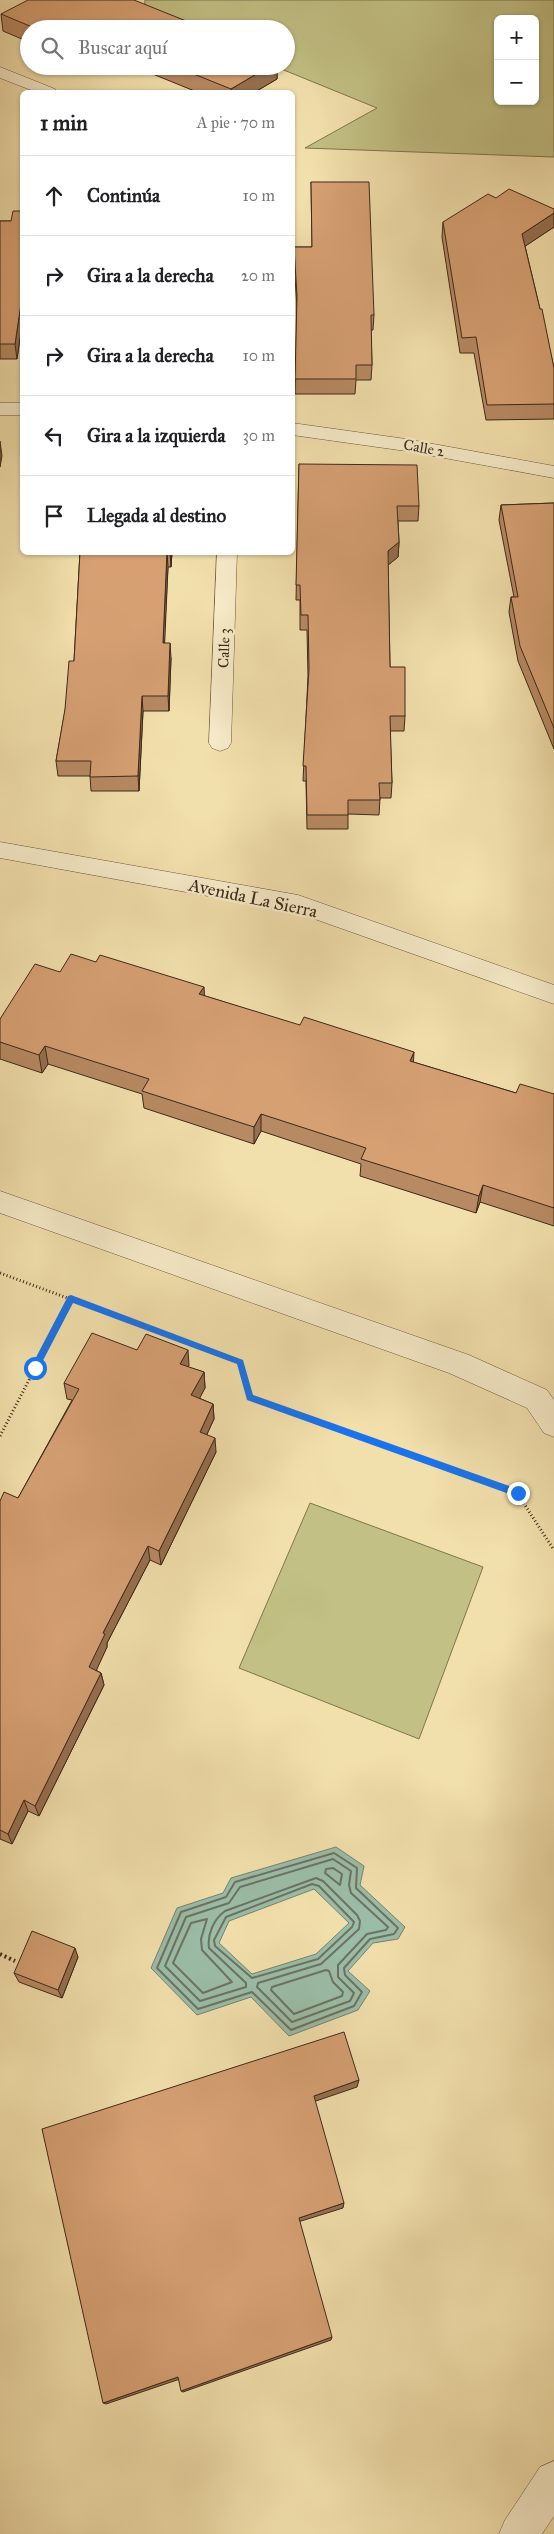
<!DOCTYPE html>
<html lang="es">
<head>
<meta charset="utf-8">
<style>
  body { margin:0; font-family:"IM FELL Great Primer",serif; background:#f2f2f2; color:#202124 }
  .controls { position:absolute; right:15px; top:15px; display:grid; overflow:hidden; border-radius:8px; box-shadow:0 1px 4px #0004 }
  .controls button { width:45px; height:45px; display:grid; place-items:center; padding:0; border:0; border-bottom:1px solid #e0e0e0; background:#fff; color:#202124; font:25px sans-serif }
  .stop { position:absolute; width:15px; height:15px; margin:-11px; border:4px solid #1a73e8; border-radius:50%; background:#fff }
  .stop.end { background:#1a73e8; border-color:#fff; box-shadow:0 1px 5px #0008 }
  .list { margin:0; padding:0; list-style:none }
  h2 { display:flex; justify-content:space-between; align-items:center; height:65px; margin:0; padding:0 20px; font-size:21px }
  h2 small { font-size:16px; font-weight:400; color:#757577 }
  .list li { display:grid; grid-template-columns:32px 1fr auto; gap:15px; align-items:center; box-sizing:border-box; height:80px; padding:0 20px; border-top:1px solid #e0e0e0 }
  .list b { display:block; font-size:19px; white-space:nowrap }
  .list em { font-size:16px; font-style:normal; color:#757577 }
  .icon { flex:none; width:28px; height:28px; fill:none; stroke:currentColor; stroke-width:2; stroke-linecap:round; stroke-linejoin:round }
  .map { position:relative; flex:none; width:554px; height:2534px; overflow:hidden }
  .search { position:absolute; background:#fff; box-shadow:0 1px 4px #0004; left:20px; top:20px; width:275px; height:55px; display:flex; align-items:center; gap:12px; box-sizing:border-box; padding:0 18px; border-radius:28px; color:#757577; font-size:19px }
  .panel { position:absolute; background:#fff; box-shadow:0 1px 4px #0004; left:20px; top:90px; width:275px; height:465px; border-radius:8px }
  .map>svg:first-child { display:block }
  .green { fill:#c2c084; stroke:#807450; fill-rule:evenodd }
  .water { fill:#9bbda8; stroke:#758270; fill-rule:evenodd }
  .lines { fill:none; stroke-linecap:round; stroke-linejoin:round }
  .shore { stroke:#6c7362; stroke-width:2 }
  .lane-casing { stroke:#6a573f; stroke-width:1 }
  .street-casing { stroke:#6a573f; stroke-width:1 }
  .path-far1 { stroke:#3d291b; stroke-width:3; stroke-dasharray:1 2.5; stroke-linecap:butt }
  .path { stroke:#3d291b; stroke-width:4; stroke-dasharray:2 3; stroke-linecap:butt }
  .lane { fill:#f7ebc9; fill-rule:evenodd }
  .street { fill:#f7ebc9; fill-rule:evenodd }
  .wall { fill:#b88a63; stroke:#3d291b }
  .shaded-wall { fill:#967050; stroke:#3d291b }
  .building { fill:#d6a073; stroke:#3d291b }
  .route { fill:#1a73e8 }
  .labels { text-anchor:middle; stroke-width:5; stroke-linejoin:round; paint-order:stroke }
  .far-street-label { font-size:15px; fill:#3d291b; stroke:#f7ebc9 }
  .street-label { font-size:18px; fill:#3d291b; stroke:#f7ebc9 }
</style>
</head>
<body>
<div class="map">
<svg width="554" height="2534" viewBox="0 0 554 2534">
  <rect width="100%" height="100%" fill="#f2e0ac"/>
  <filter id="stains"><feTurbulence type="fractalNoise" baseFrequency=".004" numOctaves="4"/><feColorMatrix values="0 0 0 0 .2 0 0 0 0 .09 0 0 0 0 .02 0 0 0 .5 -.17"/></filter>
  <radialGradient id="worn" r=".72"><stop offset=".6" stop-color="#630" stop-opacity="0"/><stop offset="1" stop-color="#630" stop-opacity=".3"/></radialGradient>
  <g class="green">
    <path d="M145,0H554V157L305,148L377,108L274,66H286V29H181L144,14ZM498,19H535V101H498Z"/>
    <path d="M310,1503L483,1567L419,1739L239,1668Z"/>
  </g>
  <path class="water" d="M336,1847L364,1866L360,1885L405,1927L398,1939L373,1943L348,1971L370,1991L358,2010L289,2036L251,1997L197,2015L151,1968L177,1908L223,1893L231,1878ZM314,1889L349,1923L316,1954L252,1974L219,1943L229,1921Z"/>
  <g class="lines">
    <g class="shore">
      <path d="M334,1853L357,1868L356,1888L398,1928L394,1934L370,1939L344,1968L345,1975L362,1992L354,2006L291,2030L252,1992L198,2009L157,1968L181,1912L226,1897L235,1882Z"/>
      <path d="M333,1859L351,1871L349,1885L351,1893L388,1927L386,1930L367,1934L338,1965V1977L354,1993L350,2001L292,2022L257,1987L258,1983L321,1964L359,1929L360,1921L357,1915L323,1881L316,1878L225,1911C214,1919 207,1934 209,1948L246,1983V1987L200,2001L165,1966L186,1917L229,1903L240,1887Z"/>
      <path d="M333,1868L342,1874L340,1885L325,1873L326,1869Z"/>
      <path d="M312,1884L319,1886L354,1922L352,1927L318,1959L252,1978L215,1946L214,1940L226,1917Z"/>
      <path d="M207,1919L201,1939L202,1950L232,1982L203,1993L173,1963L191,1923Z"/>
      <path d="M326,1970L329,1971L333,1982L343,1992L342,1996L294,2014L271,1990L272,1987Z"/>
    </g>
    <g class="lane-casing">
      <path id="lane" d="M0,67L55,89L57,92H36L0,78Z"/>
    </g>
    <g class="street-casing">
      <g id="street">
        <rect x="0" y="403" width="22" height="12"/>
        <path d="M292,423L406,439L554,466V478L406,451L292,435Z"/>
        <path d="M217,552H237L231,743L228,748L220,751L212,748L209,743Z"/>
        <path d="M0,842L298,895L554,985V1004L295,912L0,858Z"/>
        <path d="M0,1191L469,1355L547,1390L554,1400V1437L544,1433L527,1408L449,1373L0,1213Z"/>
        <path d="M554,2461V2516L542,2534H499L505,2520L540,2467Z"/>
      </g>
    </g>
    <g class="path-far1">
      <path d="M0,1273L240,1362L250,1397L517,1493L554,1550"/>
      <path d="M0,1436L71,1299"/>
    </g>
    <path class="path" d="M0,1954L15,1961"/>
    <use href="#lane" class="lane"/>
    <use href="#street" class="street"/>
  </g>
  <g class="wall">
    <path d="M1,14L206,29H29V42L3,31Z"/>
    <path d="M133,66H277V79L255,92H197Z"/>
    <path d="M311,182L374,315L373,330H371L372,365L371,380H356L355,394H295L297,308L294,262V247H312Z"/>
    <path d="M22,211V324L17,359H0V221H11Z"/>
    <path d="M443,222L554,227L525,246L554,368V419L486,420L474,353H460L442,237Z"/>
    <path d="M299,464L419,506L418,521H398L399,542L398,557L388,565L390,667L405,716L404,731H390L392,783L391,798H380L379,815L348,814V829H307L306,781H303L308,676L307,630H300V600H296Z"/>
    <path d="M554,503V749L518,661L509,612L511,597H514L499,520L501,505Z"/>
    <path d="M80,552H172L171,567H168L164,643L171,658L169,711H143L139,791H91L90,776H58L56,761L74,661Z"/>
    <path d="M60,972L205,996L413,1062L516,1093L554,1094V1226L480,1202L476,1213L360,1176L361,1164L261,1131L254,1144L144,1108L142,1094L48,1064L42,1073L0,1059V1019Z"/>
    <path d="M137,1350L189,1365L188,1367L204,1372L205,1388L199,1398L213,1404L214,1419L207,1434L216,1452L161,1565L150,1560L107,1643V1647L96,1670L101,1673L104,1685L39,1816L28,1811L12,1844L0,1839V1501L18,1498L72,1400L67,1399L64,1383Z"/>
    <path d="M78,1957L62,1998L19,1982L14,1973Z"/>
  </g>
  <g class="shaded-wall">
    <path d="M73,25V29H66Z"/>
    <path d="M270,66H277V79L255,92H231V89Z"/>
    <path d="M554,213V227L521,249L522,234Z"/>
    <path d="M21,304L22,324L17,359L15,344Z"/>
    <path d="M0,441L2,456L0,467Z"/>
    <path d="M399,542L398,557L387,566L388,551Z"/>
    <path d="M167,552L168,567L164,658L163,643Z"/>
    <path d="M170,552H172L171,567Z"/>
    <path d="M170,643L171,658L169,711L168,696Z"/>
    <path d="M142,696L143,711L139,791L138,776Z"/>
    <path d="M204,987L205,1005L199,994Z"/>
    <path d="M45,1046L48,1064L42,1073L39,1055Z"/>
    <path d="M414,1052L413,1070L410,1061Z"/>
    <path d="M261,1114V1131L254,1144V1127Z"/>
    <path d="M483,1185L480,1202L476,1213L479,1196Z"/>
    <path d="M188,1350L189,1365L182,1380L180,1364Z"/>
    <path d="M204,1372L205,1388L193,1411L191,1395Z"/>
    <path d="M213,1404L214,1419L201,1447L200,1432Z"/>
    <path d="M215,1438L216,1452L161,1565L159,1551Z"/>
    <path d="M148,1546L150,1560L107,1643V1647L92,1680L89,1667L103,1633Z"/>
    <path d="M101,1673L104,1685L39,1816L35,1806Z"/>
    <path d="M24,1800L28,1811L12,1844L8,1834Z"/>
    <path d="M75,1948L78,1957L62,1998L58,1990Z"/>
    <path d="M359,2080L357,2087L313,2102L314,2096Z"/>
    <path d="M344,2203L343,2208L298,2222L299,2218Z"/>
    <path d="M332,2337L331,2340L183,2392L181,2391Z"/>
    <path d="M178,2377L180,2379L106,2404L103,2403Z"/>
  </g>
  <g class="building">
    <path d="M28,0H134L206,29H82L73,25L66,29H37L1,14Z"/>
    <path d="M174,66H270L231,89Z"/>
    <path d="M311,182H369L374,315H371L372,365H356V379H295L297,296L294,247H312Z"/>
    <path d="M509,189L554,209V213L522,234L540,309H542L554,368V404L487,405L476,337L462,338L443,222L488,194L496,198Z"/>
    <path d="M13,211H22V304H21L15,344H0V221H11Z"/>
    <path d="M299,464L417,465L419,506H397L399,542L388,551L390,667H405V716H390L392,783H379L380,800H348V815H307L306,766H303L309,669L308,615H301L300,585H296Z"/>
    <path d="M554,503V728L520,646L511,597H518L501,505Z"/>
    <path d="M80,552H167L163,643H170L168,696H142L138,776L90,777L91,761H56L65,709L69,661H74Z"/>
    <path d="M71,954L96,962L100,955L204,987L199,994L300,1025L304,1017L414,1052L410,1061L516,1093L520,1084L554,1094V1208L483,1185L479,1196L361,1159L366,1148L261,1114L254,1127L142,1091L149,1079L45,1046L39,1055L0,1042V1019L35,964L60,972Z"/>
    <path d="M92,1333L137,1350L146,1334L188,1350L180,1364L204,1372L191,1395L213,1404L200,1432L215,1438L159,1551L148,1546L103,1633L105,1634L89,1667L101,1673L35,1806L24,1800L8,1834L0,1830V1501L4,1492L18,1498L79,1389L64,1383Z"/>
    <path d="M32,1931L75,1948L58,1990L14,1973Z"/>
    <path d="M344,2032L359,2080L314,2096L344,2203L299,2218L332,2337L181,2391L178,2377L103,2403L42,2129Z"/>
  </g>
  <path class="route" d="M71,1295L243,1360L253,1395L518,1489L522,1493L518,1497L247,1400L237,1364L73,1303L38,1370H32V1365L68,1296Z"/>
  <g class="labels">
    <g class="far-street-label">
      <text transform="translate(424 448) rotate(10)" y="5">Calle 2</text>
      <text transform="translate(224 648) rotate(-88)" y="5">Calle 3</text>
    </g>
    <g class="street-label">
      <text transform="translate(253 898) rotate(12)" y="6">Avenida La Sierra</text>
    </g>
  </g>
  <rect width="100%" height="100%" filter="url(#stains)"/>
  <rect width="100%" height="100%" fill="url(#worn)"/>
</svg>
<div class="controls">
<button>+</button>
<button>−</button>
</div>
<div class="stop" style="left:35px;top:1368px"></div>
<div class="stop end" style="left:518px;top:1493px"></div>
<div class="search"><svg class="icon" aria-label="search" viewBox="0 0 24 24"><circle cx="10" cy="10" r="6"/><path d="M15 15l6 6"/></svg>Buscar aquí</div>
<section class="panel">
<h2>1 min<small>A pie · 70 m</small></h2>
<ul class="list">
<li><svg class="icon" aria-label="ahead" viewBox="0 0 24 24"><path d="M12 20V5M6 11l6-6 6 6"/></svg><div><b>Continúa</b></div><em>10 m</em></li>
<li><svg class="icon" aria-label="right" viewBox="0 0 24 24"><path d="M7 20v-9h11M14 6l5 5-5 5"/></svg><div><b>Gira a la derecha</b></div><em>20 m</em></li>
<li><svg class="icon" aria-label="right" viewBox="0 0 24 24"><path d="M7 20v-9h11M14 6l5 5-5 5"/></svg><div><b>Gira a la derecha</b></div><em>10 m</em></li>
<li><svg class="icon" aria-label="left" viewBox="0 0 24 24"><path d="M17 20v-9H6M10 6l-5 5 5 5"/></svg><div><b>Gira a la izquierda</b></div><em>30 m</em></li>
<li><svg class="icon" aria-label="arrive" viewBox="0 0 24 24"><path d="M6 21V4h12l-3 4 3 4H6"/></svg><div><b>Llegada al destino</b></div></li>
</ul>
</section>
</div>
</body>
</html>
